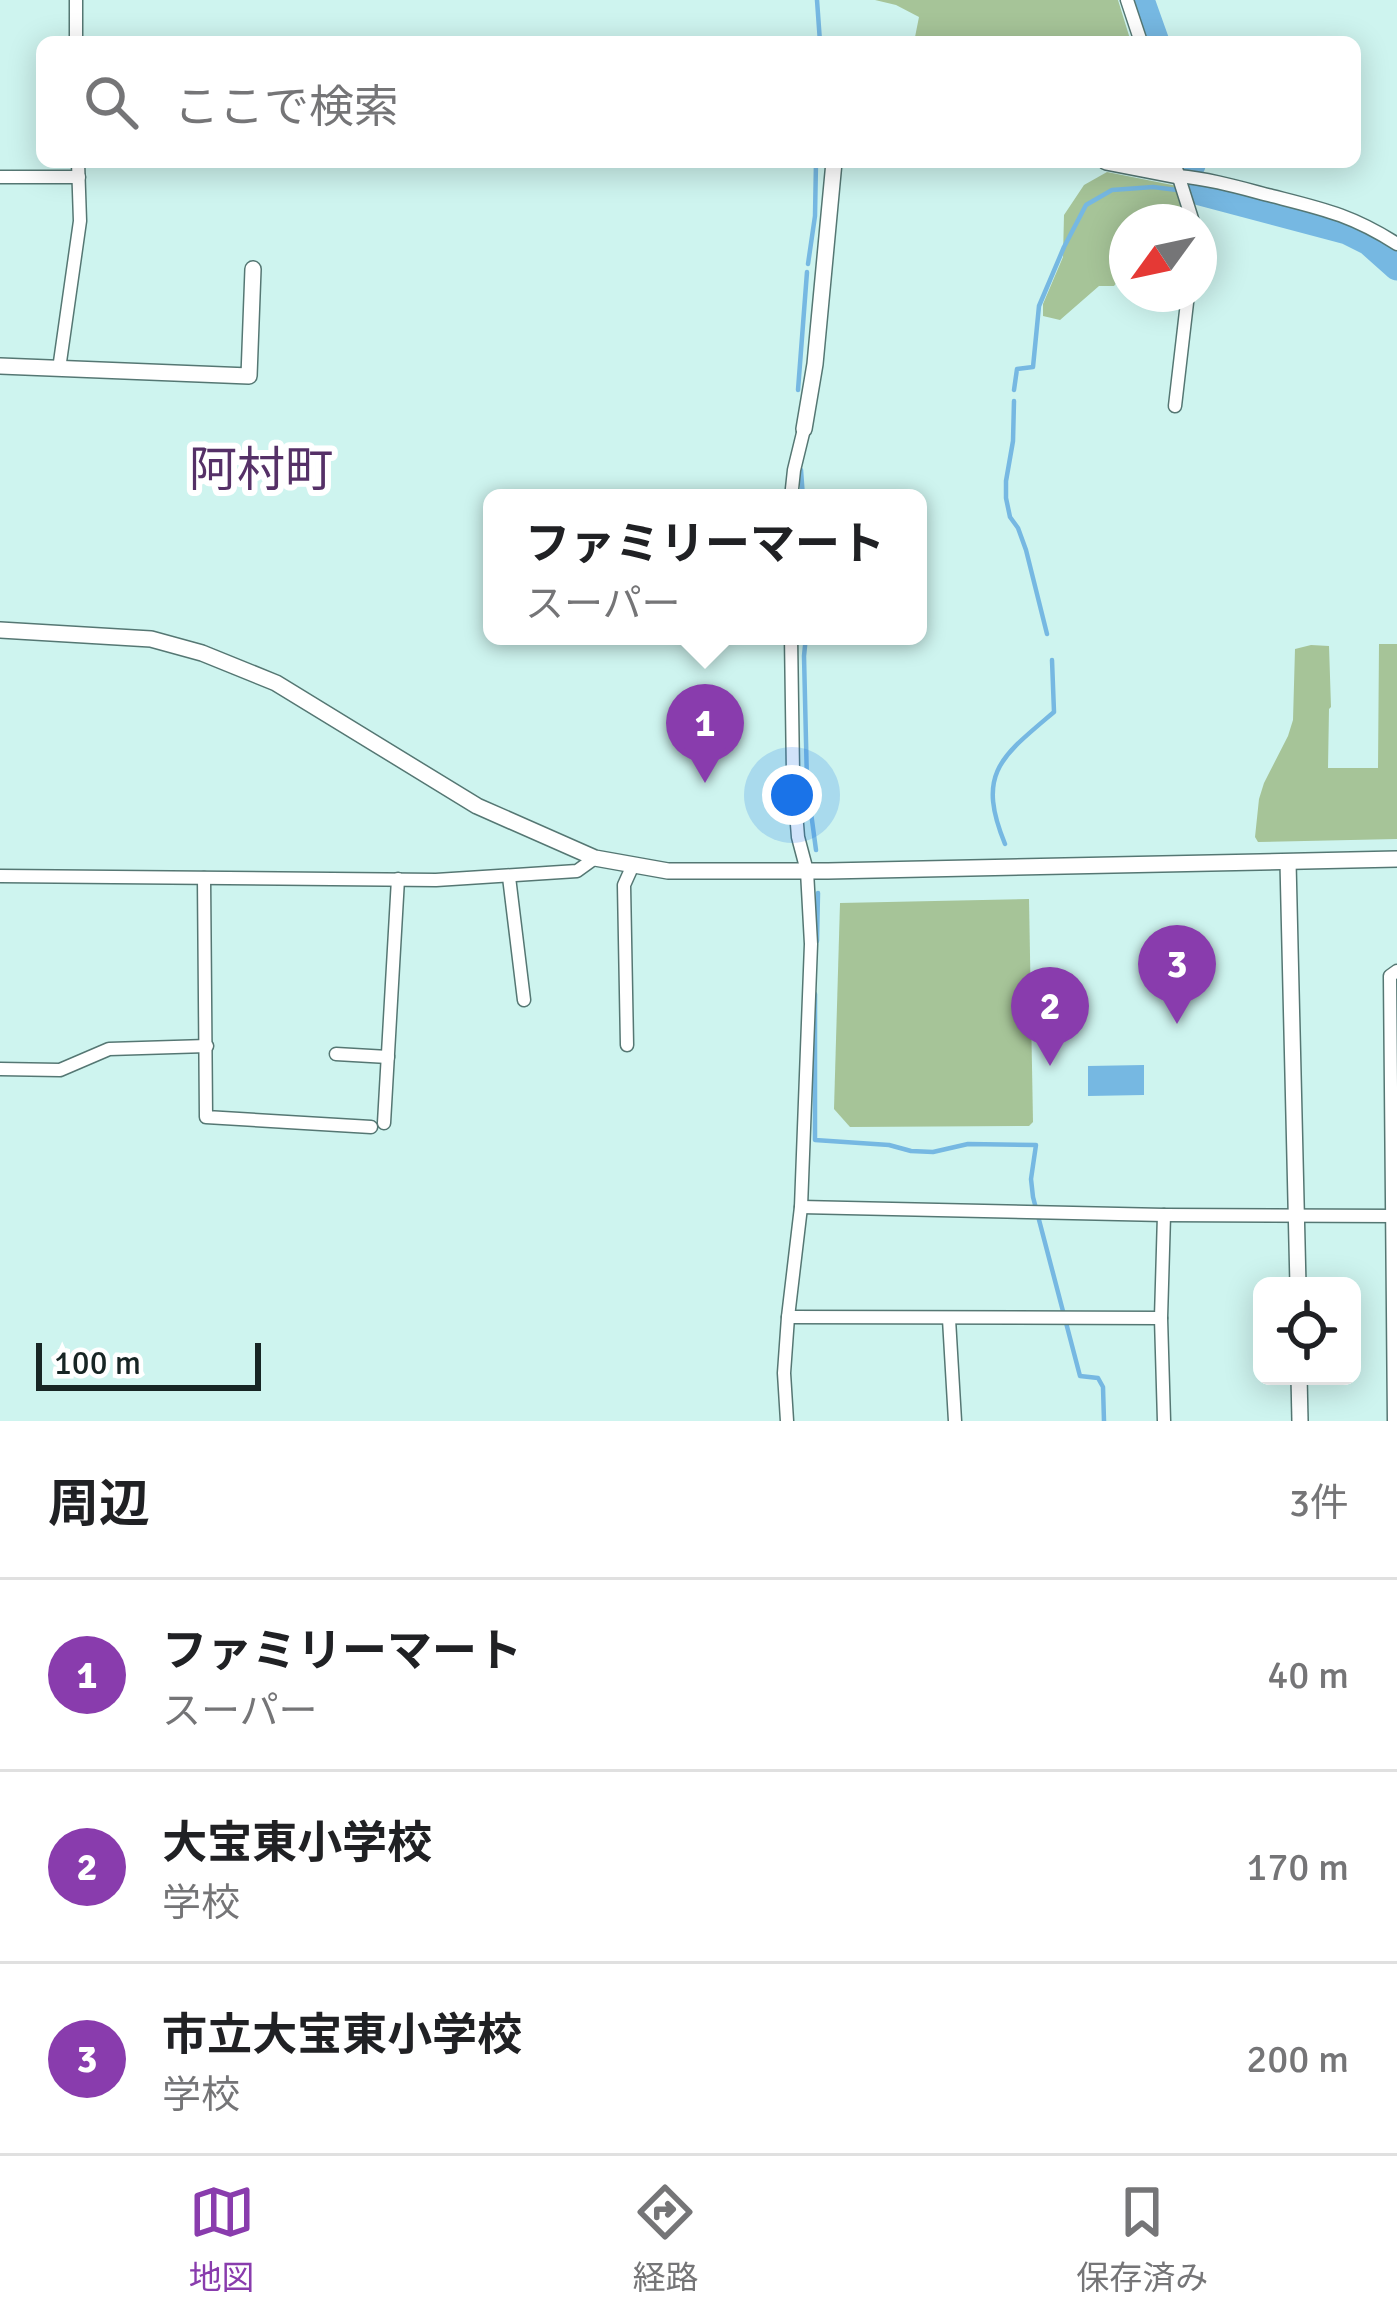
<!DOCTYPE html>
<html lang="ja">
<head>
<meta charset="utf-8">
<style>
  body { margin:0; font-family:Signika,"Noto Sans JP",sans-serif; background:#f2f2f2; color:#202124 }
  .controls { position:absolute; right:36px; bottom:36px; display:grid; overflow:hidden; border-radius:18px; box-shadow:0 6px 30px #0003 }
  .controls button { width:108px; height:108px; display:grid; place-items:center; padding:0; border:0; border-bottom:3px solid #e0e0e0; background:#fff; color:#202124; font:60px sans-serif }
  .compass { position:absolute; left:1109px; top:204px; width:108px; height:108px; border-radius:50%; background:#fff; box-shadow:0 6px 30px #0003; rotate:237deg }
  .scale { position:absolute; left:36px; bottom:30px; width:225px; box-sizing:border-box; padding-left:12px; border:6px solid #172524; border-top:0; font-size:33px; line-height:42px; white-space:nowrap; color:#172524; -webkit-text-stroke:9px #fff; paint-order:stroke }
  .you { position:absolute; left:792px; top:795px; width:42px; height:42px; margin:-30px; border:9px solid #fff; border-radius:50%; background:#1a73e8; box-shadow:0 0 0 18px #1a73e833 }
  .badge { display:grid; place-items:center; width:78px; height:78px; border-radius:50%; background:#893cad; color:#fff; font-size:39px; font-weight:700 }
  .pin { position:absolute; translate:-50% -99px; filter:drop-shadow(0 3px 6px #0008) }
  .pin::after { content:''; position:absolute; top:63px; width:42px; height:36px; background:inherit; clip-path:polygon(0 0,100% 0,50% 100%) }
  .popup { position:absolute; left:483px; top:489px; width:444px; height:156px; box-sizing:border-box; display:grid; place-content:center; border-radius:18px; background:#fff; filter:drop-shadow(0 3px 9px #0005); font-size:39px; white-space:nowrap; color:#757577 }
  .popup b { font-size:45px; color:#202124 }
  .popup::after { content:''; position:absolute; left:50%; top:100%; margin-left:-24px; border:24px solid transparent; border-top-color:#fff }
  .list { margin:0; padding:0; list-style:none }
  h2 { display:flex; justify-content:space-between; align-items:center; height:156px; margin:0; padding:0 48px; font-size:51px }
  h2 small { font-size:39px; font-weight:400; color:#757577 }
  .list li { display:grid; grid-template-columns:78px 1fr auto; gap:36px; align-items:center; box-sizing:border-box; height:192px; padding:0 48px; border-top:3px solid #e0e0e0 }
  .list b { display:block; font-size:45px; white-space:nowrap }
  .list p { margin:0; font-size:39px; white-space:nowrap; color:#757577 }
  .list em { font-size:39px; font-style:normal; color:#757577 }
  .icon { flex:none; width:66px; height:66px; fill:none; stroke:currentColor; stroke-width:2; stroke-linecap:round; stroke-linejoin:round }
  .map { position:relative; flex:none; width:1397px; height:1421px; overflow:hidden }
  .search { position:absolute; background:#fff; box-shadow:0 6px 30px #0003; left:36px; right:36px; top:36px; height:132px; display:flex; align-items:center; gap:30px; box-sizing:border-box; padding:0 42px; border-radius:18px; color:#757577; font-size:45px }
  .sheet { height:732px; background:#fff }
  nav { display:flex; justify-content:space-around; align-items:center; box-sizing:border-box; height:168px; border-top:3px solid #e0e0e0; background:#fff; font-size:33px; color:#757577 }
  nav a { display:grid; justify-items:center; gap:6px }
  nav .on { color:#893cad }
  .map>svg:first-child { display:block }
  .green { fill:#a6c498 }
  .water { fill:#76b8e2 }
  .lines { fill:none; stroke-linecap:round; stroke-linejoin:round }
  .stream { stroke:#76b8e2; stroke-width:4.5 }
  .river { stroke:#76b8e2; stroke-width:27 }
  .minor-casing { stroke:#557773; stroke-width:15 }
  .tertiary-casing { stroke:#557773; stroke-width:18 }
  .minor { stroke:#fff; stroke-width:12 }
  .tertiary { stroke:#fff; stroke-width:15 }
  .labels { text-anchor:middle; stroke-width:12; stroke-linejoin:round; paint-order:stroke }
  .quarter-label { font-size:48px; fill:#553067; stroke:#fff }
</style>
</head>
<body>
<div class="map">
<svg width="1397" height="1421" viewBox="0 0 1397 1421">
  <rect width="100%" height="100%" fill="#cef4ef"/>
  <g class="green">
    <path d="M875,0H1118L1131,42H914L919,17L896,5Z"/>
    <path d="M1107,172L1177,186L1188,222H1127V269L1114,286H1099L1060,320L1043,316V304L1063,257L1064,215L1084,185Z"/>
    <path d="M1379,644H1397V839L1258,842L1255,837L1259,799L1264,783L1288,736L1293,720L1295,649L1311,645L1329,646L1331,707L1329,709L1328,768H1378Z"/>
    <path d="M1029,899L1033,1122L1029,1126L850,1127L834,1109L840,903Z"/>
  </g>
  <path class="water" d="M1144,1065V1095L1088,1096V1066Z"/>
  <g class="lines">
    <g class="stream">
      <path d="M817,0L820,42"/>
      <path d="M808,264L815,216L816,162"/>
      <path d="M798,390L807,272"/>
      <path d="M1014,390L1017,369L1033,367L1039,306L1064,247L1086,205L1112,190L1153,187L1177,190"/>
      <path d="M1014,401L1013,441L1006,481V498L1010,517L1018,528L1026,550L1047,634"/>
      <path d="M801,470L803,498"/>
      <path d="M806,636L804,656L807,783L816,850"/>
      <path d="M1005,844C976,773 1001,757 1054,712L1052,660"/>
      <path d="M817,941L818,893"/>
      <path d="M815,994V1140L889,1145L911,1151L933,1152L968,1144L1036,1145L1031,1179L1033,1197L1080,1376L1098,1378L1103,1387L1104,1421"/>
    </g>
    <g class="river">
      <path d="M1141,0L1156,42"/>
      <path d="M1191,162L1192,165"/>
      <path d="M1200,192L1347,231L1369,242L1397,267"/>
    </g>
    <g class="minor-casing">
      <g id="minor">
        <path d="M76,0V42"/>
        <path d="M1127,0L1141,42"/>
        <path d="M1174,162L1193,222"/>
        <path d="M1178,176C1211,179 1241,188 1272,196C1323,209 1352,215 1397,244"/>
        <path d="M0,177H79"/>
        <path d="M59,369L80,221L78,162"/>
        <path d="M1175,406L1188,294"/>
        <path d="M791,498L794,470L804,429"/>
        <path d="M0,876L436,880L577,871L595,858"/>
        <path d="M509,877L524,1000"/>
        <path d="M204,878L206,1117L371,1127"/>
        <path d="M627,1045L624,885L633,865"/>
        <path d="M336,1054L388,1057"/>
        <path d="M0,1069L60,1070L109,1049L207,1046"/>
        <path d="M384,1123L398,879"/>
        <path d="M801,1207L1164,1215L1397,1216"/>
        <path d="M788,1317L1161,1318"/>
        <path d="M949,1319L955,1421"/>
        <path d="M787,1421L784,1373L788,1317L801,1207L811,944L807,871L798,837L793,774L791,636"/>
        <path d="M1164,1421L1161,1318L1164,1215"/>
        <path d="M1394,1421L1390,976L1397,971"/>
      </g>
    </g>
    <g class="tertiary-casing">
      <g id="tertiary">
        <path d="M1106,162L1178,176"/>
        <path d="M0,366L249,376L253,269"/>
        <path d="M804,429L815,364L834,162"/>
        <path d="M0,630L151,639L202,653L276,683L477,806L595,858L668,871H828L1397,859"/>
        <path d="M1288,862L1298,1286"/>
        <path d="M1299,1376L1300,1421"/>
      </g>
    </g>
    <use href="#minor" class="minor"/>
    <use href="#tertiary" class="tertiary"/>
  </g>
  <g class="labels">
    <g class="quarter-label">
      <text x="261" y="486">阿村町</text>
    </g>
  </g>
</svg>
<div class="controls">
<button><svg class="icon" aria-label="locate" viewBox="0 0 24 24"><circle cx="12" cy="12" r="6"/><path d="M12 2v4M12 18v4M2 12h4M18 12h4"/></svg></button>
</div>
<svg class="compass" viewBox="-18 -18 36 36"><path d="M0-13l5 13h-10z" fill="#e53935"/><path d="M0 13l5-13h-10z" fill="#757577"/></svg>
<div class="scale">100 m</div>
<div class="you"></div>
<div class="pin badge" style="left:705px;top:783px">1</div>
<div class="popup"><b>ファミリーマート</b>スーパー</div>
<div class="pin badge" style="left:1050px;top:1066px">2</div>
<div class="pin badge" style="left:1177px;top:1024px">3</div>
<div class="search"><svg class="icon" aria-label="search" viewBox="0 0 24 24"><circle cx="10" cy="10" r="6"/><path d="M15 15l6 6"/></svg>ここで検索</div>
</div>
<section class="sheet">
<h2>周辺<small>3件</small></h2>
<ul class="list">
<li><span class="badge">1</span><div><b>ファミリーマート</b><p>スーパー</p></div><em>40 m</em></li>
<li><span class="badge">2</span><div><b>大宝東小学校</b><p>学校</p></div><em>170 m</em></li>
<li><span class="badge">3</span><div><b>市立大宝東小学校</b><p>学校</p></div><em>200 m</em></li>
</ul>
</section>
<nav>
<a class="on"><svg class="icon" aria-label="map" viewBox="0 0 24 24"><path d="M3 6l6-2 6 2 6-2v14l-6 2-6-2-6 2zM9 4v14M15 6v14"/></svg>地図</a>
<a><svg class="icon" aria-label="directions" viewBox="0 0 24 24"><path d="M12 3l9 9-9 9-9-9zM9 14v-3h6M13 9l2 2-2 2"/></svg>経路</a>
<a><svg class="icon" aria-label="saved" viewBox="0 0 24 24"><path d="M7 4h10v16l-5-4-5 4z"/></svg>保存済み</a>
</nav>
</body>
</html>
